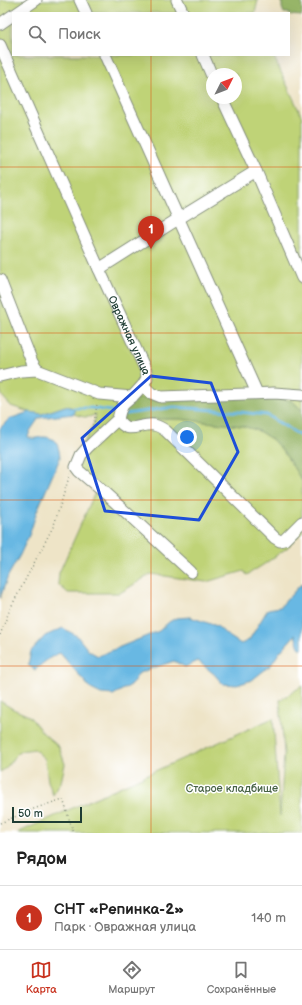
<!DOCTYPE html>
<html lang="ru">
<head>
<meta charset="utf-8">
<style>
  body { margin:0; font-family:"Balsamiq Sans",sans-serif; background:#f6f6f6; color:#222 }
  .compass { position:absolute; left:206px; top:68px; width:36px; height:36px; border-radius:50%; background:#fff; box-shadow:0 4px 16px #0002; rotate:48deg }
  .scale { position:absolute; left:12px; bottom:10px; width:70px; box-sizing:border-box; padding-left:4px; border:2px solid #1f3d34; border-top:0; font-size:11px; line-height:14px; white-space:nowrap; color:#1f3d34; -webkit-text-stroke:3px #fff; paint-order:stroke }
  .you { position:absolute; left:187px; top:437px; width:14px; height:14px; margin:-10px; border:3px solid #fff; border-radius:50%; background:#1a73e8; box-shadow:0 0 0 6px #1a73e833 }
  .badge { display:grid; place-items:center; width:26px; height:26px; border-radius:50%; background:#c8321e; color:#fff; font-size:13px; font-weight:700 }
  .pin { position:absolute; translate:-50% -33px; filter:drop-shadow(0 1px 2px #0008) }
  .pin::after { content:''; position:absolute; top:21px; width:14px; height:12px; background:inherit; clip-path:polygon(0 0,100% 0,50% 100%) }
  .list { margin:0; padding:0; list-style:none }
  h2 { display:flex; justify-content:space-between; align-items:center; height:52px; margin:0; padding:0 16px; font-size:17px }
  h2 small { font-size:13px; font-weight:400; color:#767676 }
  .list li { display:grid; grid-template-columns:26px 1fr auto; gap:12px; align-items:center; box-sizing:border-box; height:64px; padding:0 16px; border-top:1px solid #e0e0e0 }
  .list b { display:block; font-size:15px; white-space:nowrap }
  .list p { margin:0; font-size:13px; white-space:nowrap; color:#767676 }
  .list em { font-size:13px; font-style:normal; color:#767676 }
  .icon { flex:none; width:22px; height:22px; fill:none; stroke:currentColor; stroke-width:2; stroke-linecap:round; stroke-linejoin:round }
  .map { position:relative; flex:none; width:302px; height:833px; overflow:hidden }
  .search { position:absolute; background:#fff; box-shadow:0 4px 16px #0002; left:12px; right:12px; top:12px; height:44px; display:flex; align-items:center; gap:10px; box-sizing:border-box; padding:0 14px; border-radius:0px; color:#767676; font-size:15px }
  .sheet { height:116px; background:#fff }
  nav { display:flex; justify-content:space-around; align-items:center; box-sizing:border-box; height:56px; border-top:1px solid #e0e0e0; background:#fff; font-size:11px; color:#767676 }
  nav a { display:grid; justify-items:center; gap:2px }
  nav .on { color:#c8321e }
  .map>svg:first-child { display:block }
  .green { fill:#bfd377; stroke:#6f8856; fill-rule:evenodd }
  .forest { fill:#97b568; stroke:#5b794e }
  .water { fill:#68b8e3; stroke:#447a8c }
  .lines { fill:none; stroke-linecap:round; stroke-linejoin:round }
  .stream { stroke:#68b8e3; stroke-width:3 }
  .minor-casing { stroke:#86907e; stroke-width:13 }
  .path { stroke:#86907e; stroke-width:1.5; stroke-dasharray:1 3; stroke-linecap:butt }
  .minor { stroke:#fff; stroke-width:11 }
  .marked { fill:none; stroke:#1d4ed8; stroke-width:3; stroke-linejoin:round }
  .grid { fill:none; stroke:#de580e; stroke-width:1; stroke-opacity:0.55 }
  .labels { text-anchor:middle; stroke-width:3; stroke-linejoin:round; paint-order:stroke }
  .street-label { font-size:11px; fill:#1f3d34; stroke:#fff }
  .park-label { font-size:11px; fill:#476245; stroke:#fff }
</style>
</head>
<body>
<div class="map">
<svg width="302" height="833" viewBox="0 0 302 833">
  <rect width="100%" height="100%" fill="#fff"/>
  <filter id="ink" filterUnits="userSpaceOnUse"><feTurbulence type="fractalNoise" baseFrequency=".025" numOctaves="2"/><feDisplacementMap in="SourceGraphic" scale="8" xChannelSelector="R" yChannelSelector="G"/><feConvolveMatrix kernelMatrix="1 2 1 2 8 2 1 2 1" color-interpolation-filters="sRGB"/></filter>
  <filter id="wash" filterUnits="userSpaceOnUse"><feTurbulence type="fractalNoise" baseFrequency=".012" numOctaves="4" result="noise"/><feDisplacementMap in="SourceGraphic" scale="16" xChannelSelector="R" yChannelSelector="G"/><feGaussianBlur stdDeviation="0.9" result="paint"/><feColorMatrix in="noise" values="0 0 0 0 0 0 0 0 0 0 0 0 0 0 0 0 0 1.4 0 .05"/><feComposite in="paint" operator="in"/></filter>
  <g filter="url(#wash)">
    <rect width="100%" height="100%" fill="#eee4c7"/>
    <g class="green">
      <path d="M0,0H258L255,13H13V55H273L301,115L302,118V410L292,401L157,419H179L242,426L257,430L273,440L285,454L302,481V532L288,547L266,563L247,575L244,571L206,582L151,574L120,593H68L58,584L59,573L97,488L72,466L94,423L96,414C88,419 83,417 74,414V408L65,406L42,414L29,412L11,406L2,396L0,388ZM212,74H236V98H212Z"/>
      <path d="M302,686V833H17L273,718L280,816L284,754L280,700Z"/>
      <path d="M0,701L13,709L29,716L43,733L59,747L65,764L61,782L53,795L48,781L45,759L34,749C30,750 24,750 21,751C12,756 9,768 0,772Z"/>
    </g>
    <g class="forest">
      <path d="M282,0H302V16L289,15V13H284L282,8Z"/>
      <path d="M266,394L292,401L302,410V460L300,463L302,468V481L285,454L273,440L257,430L242,426L179,419H157L129,424L124,421L122,414L134,399L158,397Z"/>
    </g>
    <g class="water">
      <path d="M65,406L74,408V414L39,418L30,431L28,437C34,440 38,437 44,437C57,437 59,447 60,458L37,511L30,533L20,555L8,576L0,598V428L9,419L29,412L42,414Z"/>
      <path d="M302,583V649L299,647L295,635L279,653L271,665L252,680L237,685L223,684L214,674L198,661L185,667L174,661L153,668L139,673L131,685L113,695L101,694L91,689L60,653C51,656 43,663 35,670L28,665L31,651L45,636L63,628L77,636L89,651L98,656L159,631L169,622L176,618L190,617L217,626L227,635L241,644L249,640L268,609L280,607Z"/>
    </g>
    <g class="lines">
      <g class="stream">
        <path d="M74,408H91L111,411"/>
        <path d="M126,414L174,407L230,411L267,415L302,437"/>
      </g>
    </g>
  </g>
  <g filter="url(#ink)">
    <g class="lines">
      <g class="minor-casing">
        <g id="minor">
          <path d="M80,0L86,13"/>
          <path d="M177,0L183,13"/>
          <path d="M17,13L36,0"/>
          <path d="M0,24L13,15"/>
          <path id="s1" d="M0,45L99,269L146,371L147,378L143,385L132,397L123,405L120,411L118,419L88,447L81,455L76,467L79,471L105,493L191,572"/>
          <path d="M105,55L257,393"/>
          <path d="M203,55L212,76"/>
          <path d="M222,98L256,171L302,278"/>
          <path d="M99,269L178,219L256,171"/>
          <path d="M0,280L32,362L37,370"/>
          <path d="M0,376L21,371L37,370L99,394L132,397"/>
          <path d="M143,385L151,393L161,397L274,393L302,395"/>
          <path d="M118,419C127,436 140,423 154,425C159,426 162,428 166,431L275,538L280,541L284,540L302,522"/>
        </g>
      </g>
      <g class="path">
        <path d="M91,429L94,423L97,404"/>
        <path d="M0,635L10,609L54,525L70,474"/>
        <path d="M0,823L36,808L63,799L70,822L74,833"/>
      </g>
      <use href="#minor" class="minor"/>
    </g>
  </g>
  <path class="marked" d="M151,376L211,383L238,452L199,520L105,511L82,438Z"/>
  <path class="grid" d="M151,0V13M151,55V833M0,167H302M0,333H302M0,500H302M0,666H302"/>
  <g class="labels">
    <g class="street-label">
      <text dy="4" stroke="none"><textPath href="#s1" startOffset="318">Овражная улица</textPath></text>
    </g>
    <g class="park-label">
      <text x="232" y="792">Старое кладбище</text>
    </g>
  </g>
</svg>
<svg class="compass" viewBox="-18 -18 36 36"><path d="M0-13l5 13h-10z" fill="#e53935"/><path d="M0 13l5-13h-10z" fill="#767676"/></svg>
<div class="scale">50 m</div>
<div class="you"></div>
<div class="pin badge" style="left:151px;top:249px">1</div>
<div class="search"><svg class="icon" aria-label="search" viewBox="0 0 24 24"><circle cx="10" cy="10" r="6"/><path d="M15 15l6 6"/></svg>Поиск</div>
</div>
<section class="sheet">
<h2>Рядом<small></small></h2>
<ul class="list">
<li><span class="badge">1</span><div><b>СНТ «Репинка-2»</b><p>Парк · Овражная улица</p></div><em>140 m</em></li>
</ul>
</section>
<nav>
<a class="on"><svg class="icon" aria-label="map" viewBox="0 0 24 24"><path d="M3 6l6-2 6 2 6-2v14l-6 2-6-2-6 2zM9 4v14M15 6v14"/></svg>Карта</a>
<a><svg class="icon" aria-label="directions" viewBox="0 0 24 24"><path d="M12 3l9 9-9 9-9-9zM9 14v-3h6M13 9l2 2-2 2"/></svg>Маршрут</a>
<a><svg class="icon" aria-label="saved" viewBox="0 0 24 24"><path d="M7 4h10v16l-5-4-5 4z"/></svg>Сохранённые</a>
</nav>
</body>
</html>
